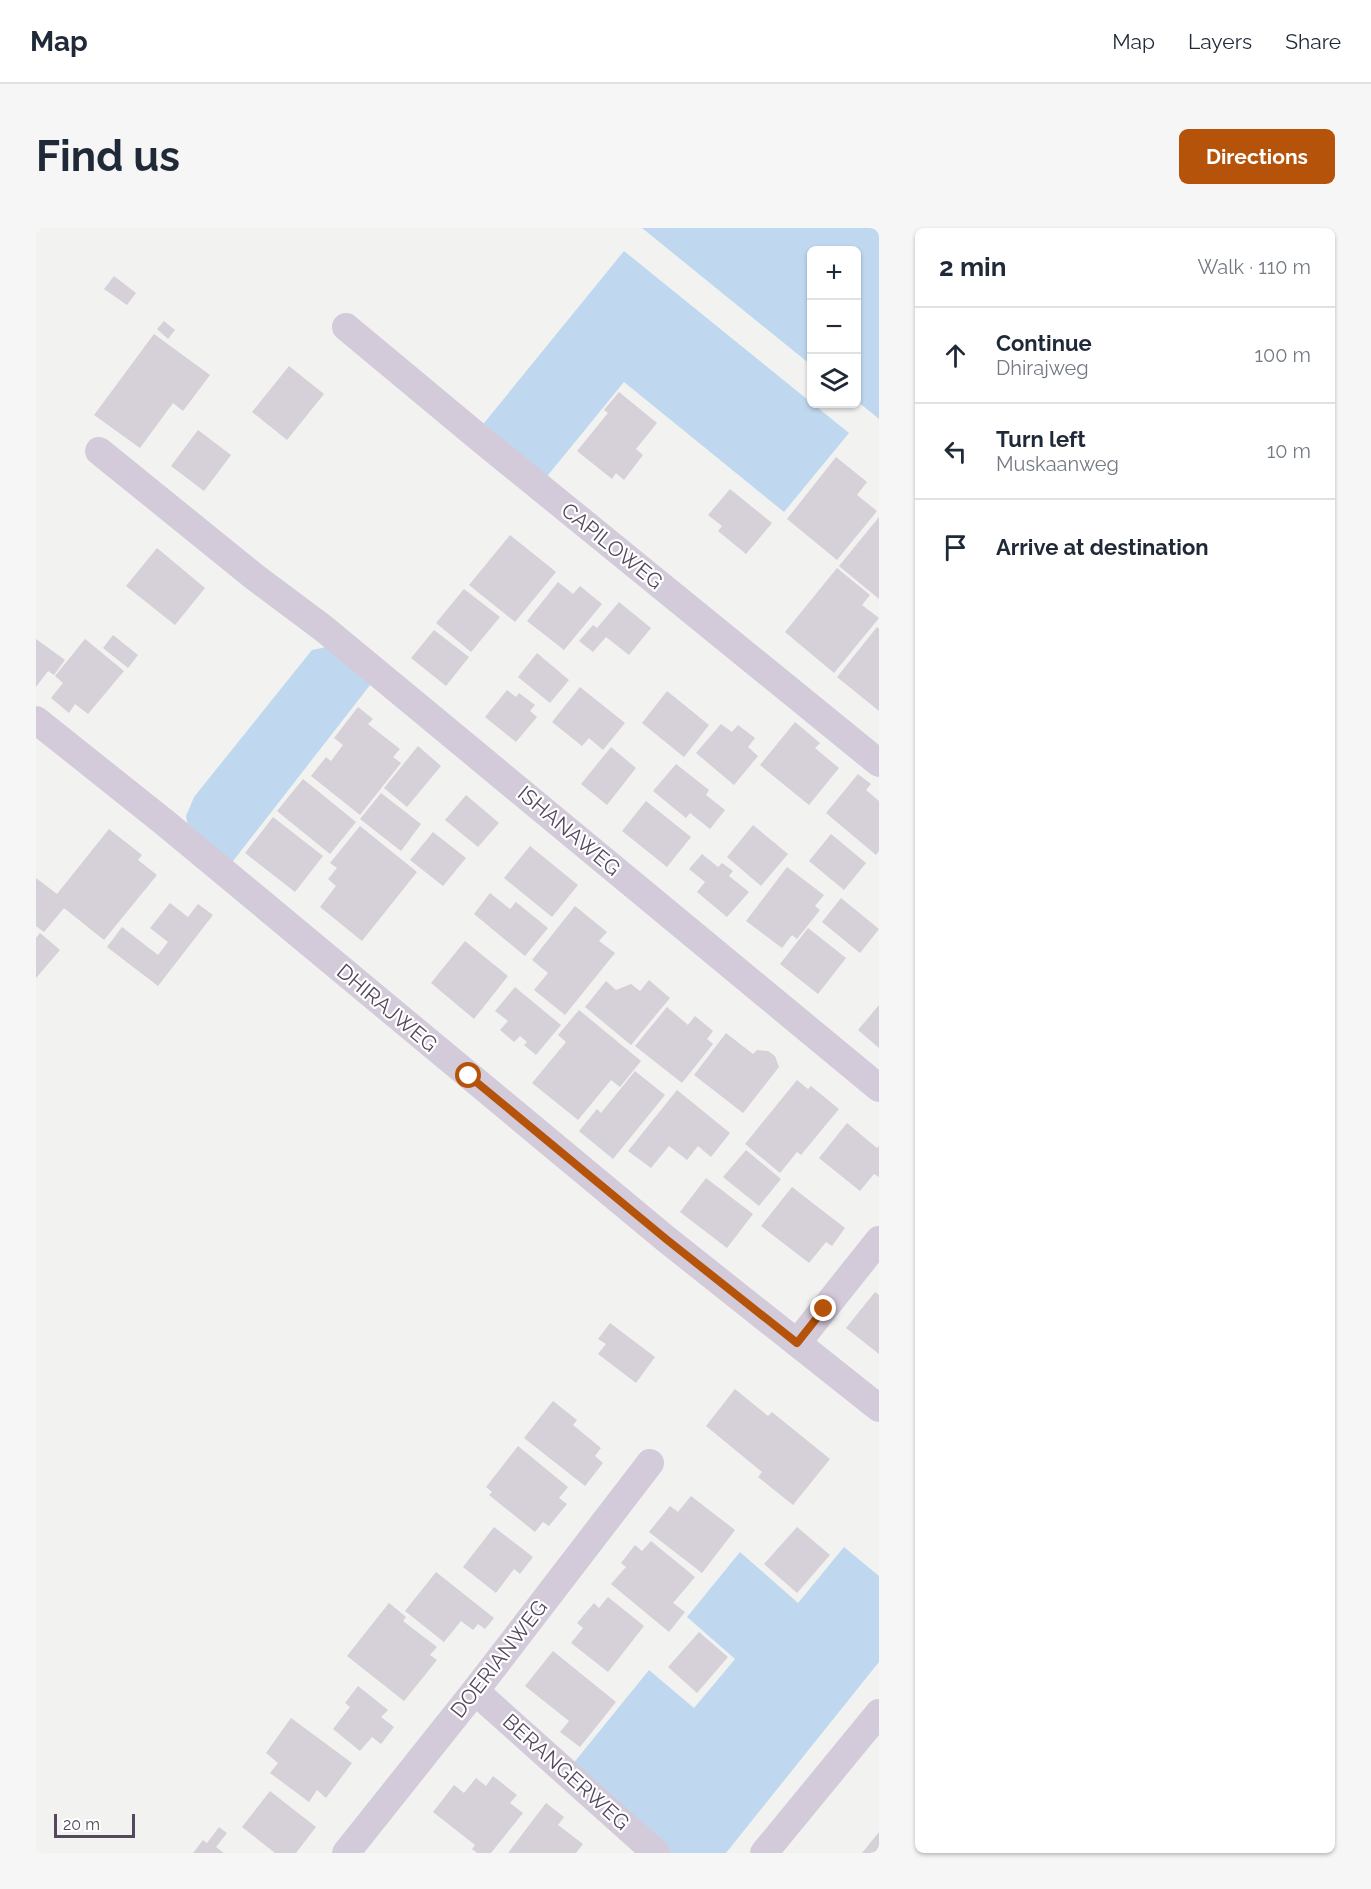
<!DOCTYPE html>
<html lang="en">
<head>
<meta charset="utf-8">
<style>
  body { margin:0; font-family:Raleway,sans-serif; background:#f6f6f7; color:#1f2937 }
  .controls { position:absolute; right:18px; top:18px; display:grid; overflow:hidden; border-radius:9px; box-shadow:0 2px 4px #0004 }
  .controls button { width:54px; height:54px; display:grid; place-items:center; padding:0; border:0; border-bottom:2px solid #e0e1e3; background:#fff; color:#1f2937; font:30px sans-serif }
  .scale { position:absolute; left:18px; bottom:15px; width:81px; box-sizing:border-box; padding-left:6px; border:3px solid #55485e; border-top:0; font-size:16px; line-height:21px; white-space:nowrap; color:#55485e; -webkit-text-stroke:4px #fff; paint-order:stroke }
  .stop { position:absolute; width:18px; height:18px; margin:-14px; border:4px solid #b45309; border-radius:50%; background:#fff }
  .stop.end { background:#b45309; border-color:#fff; box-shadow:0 2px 6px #0008 }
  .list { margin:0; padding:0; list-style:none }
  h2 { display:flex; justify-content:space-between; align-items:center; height:78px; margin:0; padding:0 24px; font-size:26px }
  h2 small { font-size:20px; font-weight:400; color:#747a83 }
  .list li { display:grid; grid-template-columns:39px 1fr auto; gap:18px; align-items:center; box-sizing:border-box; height:96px; padding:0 24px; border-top:2px solid #e0e1e3 }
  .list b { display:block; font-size:22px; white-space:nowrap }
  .list p { margin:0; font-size:20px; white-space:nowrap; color:#747a83 }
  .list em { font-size:20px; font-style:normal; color:#747a83 }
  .icon { flex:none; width:33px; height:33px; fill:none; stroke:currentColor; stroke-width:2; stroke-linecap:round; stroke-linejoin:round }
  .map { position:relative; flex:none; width:843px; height:1625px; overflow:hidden; border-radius:9px }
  header { display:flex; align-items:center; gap:36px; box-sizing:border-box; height:84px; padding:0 30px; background:#fff; border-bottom:2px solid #e0e1e3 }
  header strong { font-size:28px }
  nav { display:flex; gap:33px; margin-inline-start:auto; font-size:21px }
  .intro { display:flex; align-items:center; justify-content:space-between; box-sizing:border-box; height:144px; padding:0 36px }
  h1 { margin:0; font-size:42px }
  .button { padding:15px 27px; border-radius:9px; background:#b45309; color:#fff; font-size:21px; font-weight:700 }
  main { display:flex; gap:36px; padding:0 36px }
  aside { flex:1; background:#fff; border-radius:9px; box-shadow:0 2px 4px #0004 }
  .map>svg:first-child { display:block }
  .green { fill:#bfd8f0 }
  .building { fill:#d6d0d8 }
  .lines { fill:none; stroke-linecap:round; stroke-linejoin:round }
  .minor { stroke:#d3cada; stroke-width:28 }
  .route { stroke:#b45309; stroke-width:8 }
  .labels { text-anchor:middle; stroke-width:4.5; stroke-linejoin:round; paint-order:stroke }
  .street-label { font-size:21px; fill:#55485e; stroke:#fff }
</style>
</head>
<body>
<header>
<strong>Map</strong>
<nav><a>Map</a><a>Layers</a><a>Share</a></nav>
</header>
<div class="intro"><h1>Find us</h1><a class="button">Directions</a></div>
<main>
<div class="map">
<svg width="843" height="1625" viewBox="0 0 843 1625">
  <rect width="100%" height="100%" fill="#f2f3f0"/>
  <g class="green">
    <path d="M606,0H843V191L821,173L820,22H776L775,137Z"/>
    <path d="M588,23L813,205L748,284L588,154L508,252L444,200Z"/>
    <path d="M290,419L338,452L194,637L153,606L150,588L158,569L276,422Z"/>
    <path d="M808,1319L843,1348V1434L690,1625H631L536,1537L613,1442L658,1480L699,1431L651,1389L704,1324L762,1375Z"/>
  </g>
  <g class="building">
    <path d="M78,48L100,65L91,77L68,61Z"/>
    <path d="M128,93L139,102L132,111L121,101Z"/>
    <path d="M118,106L174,147L147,183L137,175L104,220L58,187Z"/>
    <path d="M253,138L288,166L251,212L216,184Z"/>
    <path d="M583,164L621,195L600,221L607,227L588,252L580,245L576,251L541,223L572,185L568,182Z"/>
    <path d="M162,202L195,227L168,263L135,238Z"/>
    <path d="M800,229L831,254L821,267L841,283L801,332L751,291Z"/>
    <path d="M694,261L736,295L710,326L682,303L686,298L672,287Z"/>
    <path d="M843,289V371L803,338Z"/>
    <path d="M474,307L520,344L479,394L433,357Z"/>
    <path d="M121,320L169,360L139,397L90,358Z"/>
    <path d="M801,340L834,367L826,377L843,390L798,445L749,404Z"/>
    <path d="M522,354L537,366L544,358L566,376L528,422L491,393Z"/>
    <path d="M428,361L464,389L435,424L400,395Z"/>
    <path d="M583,374L615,400L593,427L570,409L557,424L543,413L557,397L561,400Z"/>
    <path d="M841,399L843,401V483L801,449Z"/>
    <path d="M398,402L433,429L410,458L375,430Z"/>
    <path d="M77,407L102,427L92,440L67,420Z"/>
    <path d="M0,411L29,432L18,447L12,443L0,459Z"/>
    <path d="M49,411L88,443L52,486L39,476L33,485L15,470L27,455L19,448Z"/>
    <path d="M501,425L533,452L514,475L482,449Z"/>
    <path d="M544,459L589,495L567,522L553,510L546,518L516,494Z"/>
    <path d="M471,462L480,469L483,465L499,477L494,483L501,489L480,514L449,489Z"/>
    <path d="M631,463L673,497L648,529L606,495Z"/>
    <path d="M322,479L337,491L332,496L364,521L357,529L365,535L324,587L275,548L290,529L295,533L307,517L298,510Z"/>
    <path d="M759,494L784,515L779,520L803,540L773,577L724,537Z"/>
    <path d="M685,496L696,504L702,497L719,510L712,519L722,528L698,557L660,525Z"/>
    <path d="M382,518L405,538L371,579L348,560Z"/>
    <path d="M575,519L600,540L571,577L545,556Z"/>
    <path d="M640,536L673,562L670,567L689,582L674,601L654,585L650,590L617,563Z"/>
    <path d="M822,546L835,556L830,562L843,573V623L840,627L790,585Z"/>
    <path d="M267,551L320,594L294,626L241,583Z"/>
    <path d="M345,565L385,596L365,623L324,591Z"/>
    <path d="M430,567L463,595L442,619L409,592Z"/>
    <path d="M610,573L655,609L631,639L586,603Z"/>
    <path d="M237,589L287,628L259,664L209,625Z"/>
    <path d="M717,597L752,626L725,658L691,629Z"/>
    <path d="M324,598L381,644L326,713L284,679L300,658L292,651L301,640L294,635Z"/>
    <path d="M73,601L106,627L102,632L121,647L68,712L28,680L8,704L0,698V650L21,666Z"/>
    <path d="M397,604L430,630L407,658L374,632Z"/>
    <path d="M795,606L830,635L808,662L773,633Z"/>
    <path d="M494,618L542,657L516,689L468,650Z"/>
    <path d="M666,626L682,639L686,635L697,643L693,648L713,664L691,689L661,664L669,654L653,641Z"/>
    <path d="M751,639L788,667L779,678L784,682L761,711L756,707L746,720L710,693Z"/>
    <path d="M454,665L474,681L480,674L512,700L489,728L438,686Z"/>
    <path d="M805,670L843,701L824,725L786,694Z"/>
    <path d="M134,675L152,689L162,676L177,687L122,758L71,719L86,699L122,727L132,714L114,700Z"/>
    <path d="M539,678L571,704L563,713L579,725L529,787L498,762L512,745L496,732Z"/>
    <path d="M772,700L810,730L782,766L744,736Z"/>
    <path d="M4,705L24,722L0,750V710Z"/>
    <path d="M429,713L472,748L438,791L395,755Z"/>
    <path d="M613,752L634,770L595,817L549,779L570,753L580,762L595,756L604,763Z"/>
    <path d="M479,759L525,797L500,827L488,817L491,814L484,808L478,814L464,802L472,793L459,783Z"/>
    <path d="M843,777V820L822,802Z"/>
    <path d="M631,779L652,797L659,788L677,803L671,811L677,816L646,855L599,818Z"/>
    <path d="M543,782L605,833L584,859L575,852L542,892L496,855L530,814L522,807Z"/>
    <path d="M690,805L717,826L721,822L732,823L739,828L743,839L707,885L658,847Z"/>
    <path d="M599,843L629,867L577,931L543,903L561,881L565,885Z"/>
    <path d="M761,852L772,861L775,858L803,881L765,927L761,924L744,945L709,916Z"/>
    <path d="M641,862L694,905L675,929L662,918L651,932L633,918L615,940L592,923Z"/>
    <path d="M811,895L841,920L843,918V949L838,946L824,963L783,930Z"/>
    <path d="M710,922L745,951L723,978L687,949Z"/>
    <path d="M670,950L717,986L691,1020L644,984Z"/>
    <path d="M756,959L809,1000L796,1018L790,1014L773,1035L725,998Z"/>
    <path d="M839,1064L843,1067V1126L810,1100Z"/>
    <path d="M574,1095L619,1129L600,1155L562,1126L570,1116L562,1111Z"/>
    <path d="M699,1161L732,1188L736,1184L794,1231L757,1277L722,1249L726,1244L670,1198Z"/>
    <path d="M517,1173L541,1192L537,1197L565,1220L559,1228L567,1235L549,1258L488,1210Z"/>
    <path d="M482,1218L532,1259L523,1270L531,1276L513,1298L507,1294L499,1304L453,1267L456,1264L450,1259Z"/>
    <path d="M655,1268L699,1302L666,1345L613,1304L634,1278L642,1284Z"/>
    <path d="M458,1299L497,1329L484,1346L478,1341L460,1365L427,1339Z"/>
    <path d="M761,1299L794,1327L761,1365L728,1336Z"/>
    <path d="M615,1313L659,1349L637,1375L649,1384L633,1404L575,1356L590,1339L585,1335L599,1317L606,1323Z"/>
    <path d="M400,1344L458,1390L449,1401L442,1396L437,1402L425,1393L408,1414L369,1383Z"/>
    <path d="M572,1369L608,1398L572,1444L535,1415L547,1400L541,1395L558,1375L563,1380Z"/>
    <path d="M353,1375L370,1389L367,1393L401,1419L394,1427L401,1432L368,1473L311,1428Z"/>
    <path d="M663,1404L692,1429L661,1465L632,1439Z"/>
    <path d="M517,1423L580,1474L544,1519L524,1504L533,1493L489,1458Z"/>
    <path d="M322,1458L352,1482L345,1489L358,1499L345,1516L336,1509L324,1523L297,1501L314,1479L309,1475Z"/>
    <path d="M255,1490L316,1535L290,1570L281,1562L273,1574L234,1545L242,1535L230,1525Z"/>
    <path d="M457,1548L481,1567L474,1575L487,1585L455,1625H441L436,1621L439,1617L397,1584L418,1557L428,1565L440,1550L450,1558Z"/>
    <path d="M234,1563L280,1599L260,1625H239L206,1599Z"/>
    <path d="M510,1575L528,1589L522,1597L547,1616L540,1625H472Z"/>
    <path d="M183,1599L191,1605L180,1619L188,1625H157L167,1612L171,1615Z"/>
    <path d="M843,1604V1625H826Z"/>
  </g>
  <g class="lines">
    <g class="minor">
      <path d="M310,99L441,208L843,535"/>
      <path d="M63,223L220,350L287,400L843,860"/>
      <path d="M0,492L128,594L630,1011L843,1180"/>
      <path d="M761,1115L843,1012"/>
      <path d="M439,1463L620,1625"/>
      <path d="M310,1625L439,1463L614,1235"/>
      <path d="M728,1625L843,1485"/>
    </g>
  </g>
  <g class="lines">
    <path class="route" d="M433,848L630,1011L761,1115L788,1081"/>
  </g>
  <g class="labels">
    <g class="street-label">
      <text transform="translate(576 318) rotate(39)" y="7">CAPILOWEG</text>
      <text transform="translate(533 603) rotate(40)" y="7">ISHANAWEG</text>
      <text transform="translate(351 780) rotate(40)" y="7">DHIRAJWEG</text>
      <text transform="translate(463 1431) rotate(-52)" y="7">DOERIANWEG</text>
      <text transform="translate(530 1544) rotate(42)" y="7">BERANGERWEG</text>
    </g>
  </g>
</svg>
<div class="controls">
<button>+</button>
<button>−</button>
<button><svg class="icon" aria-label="layers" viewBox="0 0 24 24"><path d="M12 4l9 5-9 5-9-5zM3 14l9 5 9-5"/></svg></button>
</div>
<div class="scale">20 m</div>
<div class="stop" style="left:433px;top:848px"></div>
<div class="stop end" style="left:788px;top:1081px"></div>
</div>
<aside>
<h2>2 min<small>Walk · 110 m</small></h2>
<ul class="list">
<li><svg class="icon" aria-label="ahead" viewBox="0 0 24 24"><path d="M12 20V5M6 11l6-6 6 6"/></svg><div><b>Continue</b><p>Dhirajweg</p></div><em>100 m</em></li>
<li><svg class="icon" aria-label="left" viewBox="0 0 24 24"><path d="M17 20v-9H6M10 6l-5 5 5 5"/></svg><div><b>Turn left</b><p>Muskaanweg</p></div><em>10 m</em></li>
<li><svg class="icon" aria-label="arrive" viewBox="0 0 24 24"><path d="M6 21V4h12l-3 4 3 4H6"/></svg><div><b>Arrive at destination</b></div></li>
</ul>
</aside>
</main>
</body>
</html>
